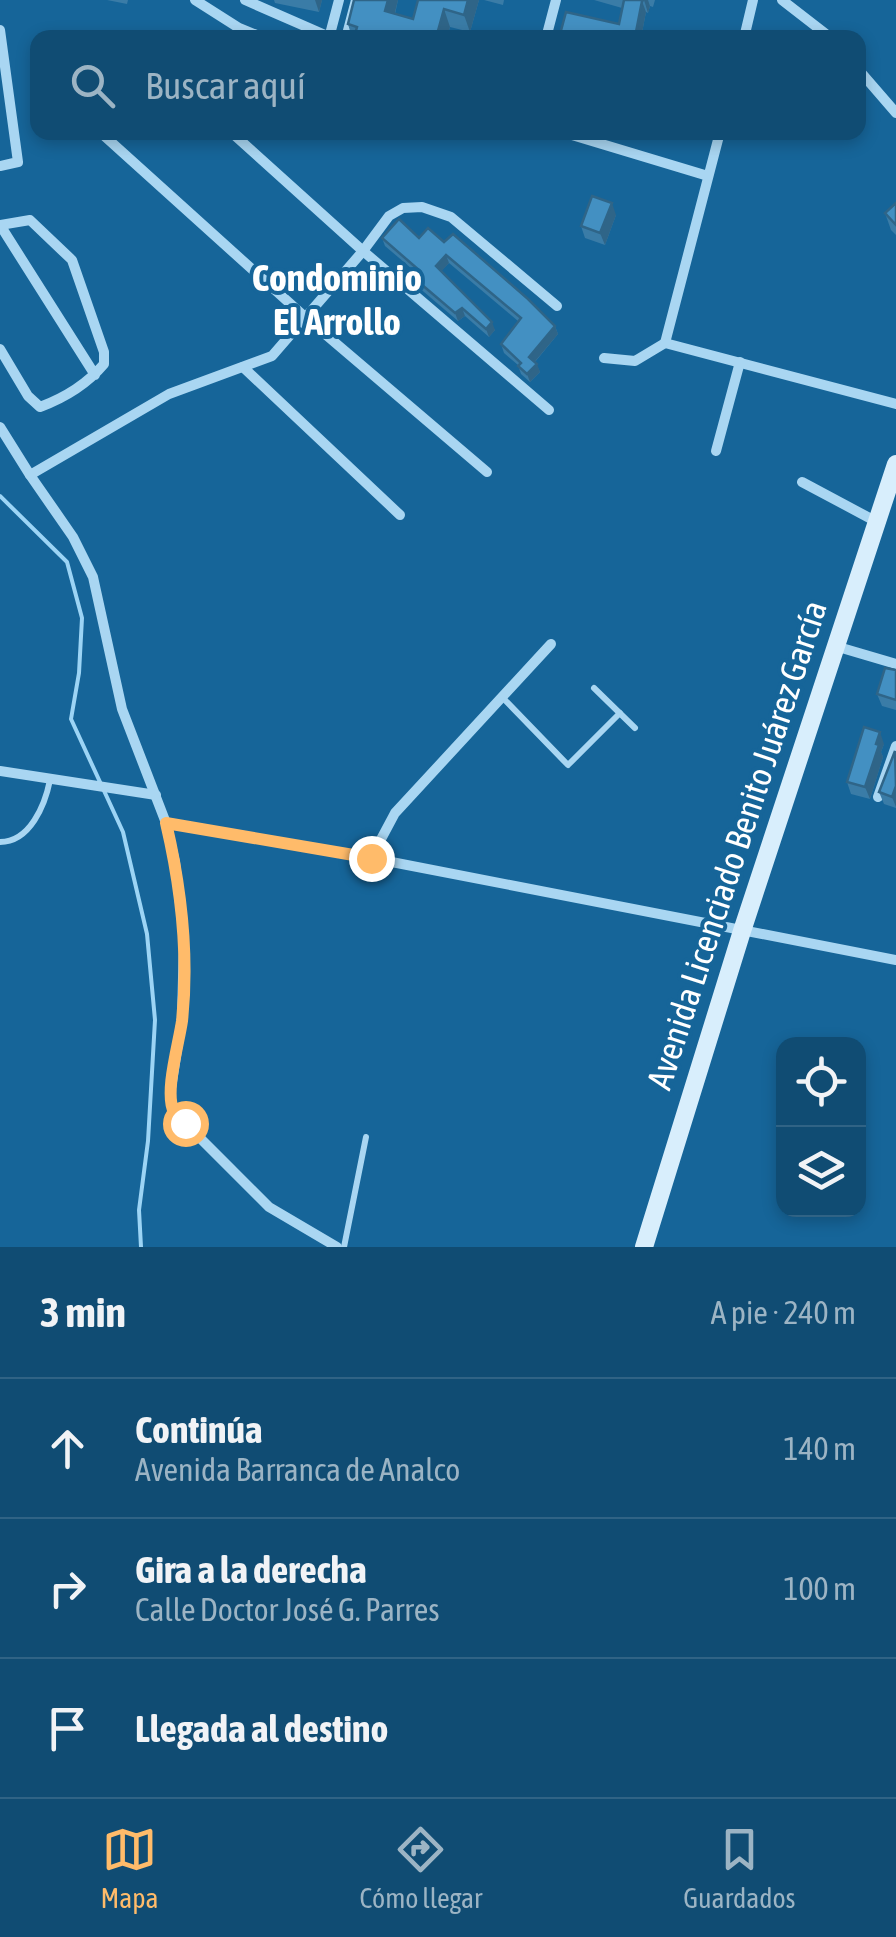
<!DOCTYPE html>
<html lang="es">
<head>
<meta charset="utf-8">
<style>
  body { margin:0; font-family:"Asap Condensed",sans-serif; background:#1e567b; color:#f1f3f6 }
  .controls { position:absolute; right:30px; bottom:30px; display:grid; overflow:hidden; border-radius:20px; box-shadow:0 5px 15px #0003 }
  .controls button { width:90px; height:90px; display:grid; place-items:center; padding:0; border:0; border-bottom:2px solid #306385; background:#104c73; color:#f1f3f6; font:50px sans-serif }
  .stop { position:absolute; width:30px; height:30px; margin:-22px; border:8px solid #ffbb6a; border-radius:50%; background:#fff }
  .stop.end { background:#ffbb6a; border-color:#fff; box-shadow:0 2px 10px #0008 }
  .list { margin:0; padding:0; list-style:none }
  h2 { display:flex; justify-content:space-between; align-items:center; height:130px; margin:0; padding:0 40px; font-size:42px }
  h2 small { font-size:32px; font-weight:400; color:#9cb4c4 }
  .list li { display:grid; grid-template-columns:65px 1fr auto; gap:30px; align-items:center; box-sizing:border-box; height:140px; padding:0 40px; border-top:2px solid #306385 }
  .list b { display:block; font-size:38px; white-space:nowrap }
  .list p { margin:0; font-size:32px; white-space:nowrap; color:#9cb4c4 }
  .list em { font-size:32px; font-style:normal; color:#9cb4c4 }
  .icon { flex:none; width:55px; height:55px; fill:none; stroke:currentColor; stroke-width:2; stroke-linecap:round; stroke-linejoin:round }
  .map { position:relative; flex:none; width:896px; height:1247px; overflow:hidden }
  .search { position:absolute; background:#104c73; box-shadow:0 5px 15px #0003; left:30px; right:30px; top:30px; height:110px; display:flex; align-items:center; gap:25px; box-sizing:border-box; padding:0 35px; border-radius:20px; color:#9cb4c4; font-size:38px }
  .sheet { height:550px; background:#104c73 }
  nav { display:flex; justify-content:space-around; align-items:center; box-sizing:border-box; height:140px; border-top:2px solid #306385; background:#104c73; font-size:28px; color:#9cb4c4 }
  nav a { display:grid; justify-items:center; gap:5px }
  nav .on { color:#ffbb6a }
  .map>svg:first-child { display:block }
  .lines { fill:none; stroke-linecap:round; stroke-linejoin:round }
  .stream { stroke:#9cd4f5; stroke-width:4 }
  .lane { stroke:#a9d6f2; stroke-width:6 }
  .street { stroke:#a9d6f2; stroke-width:10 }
  .secondary { stroke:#d8eefc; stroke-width:18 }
  .wall { fill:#3a7ca7 }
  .shaded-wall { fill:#2f6588 }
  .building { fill:#4390c2; stroke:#2f6588; stroke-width:2.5 }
  .route { stroke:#ffbb6a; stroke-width:12 }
  .labels { text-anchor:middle; stroke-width:8; stroke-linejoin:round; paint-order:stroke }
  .street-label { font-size:35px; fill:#fff; stroke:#166599 }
  .neighbourhood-label { font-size:38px; font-weight:bold; fill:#fff; stroke:#166599 }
</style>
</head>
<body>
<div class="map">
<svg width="896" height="1247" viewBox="0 0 896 1247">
  <rect width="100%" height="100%" fill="#166599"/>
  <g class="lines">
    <path class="stream" d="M0,496L67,562L82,618L79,673L71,719L123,832L147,934L155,1020L148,1141L139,1210L141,1247"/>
    <g class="lane">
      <path d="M594,688L635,728"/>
      <path d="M502,697L568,765L620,713"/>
      <path d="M0,842C30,842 45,805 50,780"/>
      <path d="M344,1247L366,1137"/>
    </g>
    <g class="street">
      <path d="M195,0L239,28L264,38"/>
      <path d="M245,0L332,38"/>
      <path d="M782,0L831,38"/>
      <path d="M0,30L18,162L0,166"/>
      <path d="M329,38L339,0"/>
      <path d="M346,38L356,0"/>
      <path d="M546,38L556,0"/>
      <path d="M744,38L753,0"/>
      <path d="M858,69L896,113"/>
      <path d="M100,132L305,317L487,472"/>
      <path d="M231,132L363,251L549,410"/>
      <path d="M562,132L708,176"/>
      <path d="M665,343L896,404"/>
      <path d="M665,343L720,132"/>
      <path d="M0,349L28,396L40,407C64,398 88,383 104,364V352L72,260L30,220L0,225L95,375"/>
      <path d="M604,358L635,361L665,343"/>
      <path d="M243,367L400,515"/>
      <path d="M0,427L30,475L73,537L93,577L122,709L166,823L175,862L184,937L182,1018L170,1095L173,1111L269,1207L337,1247"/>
      <path d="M716,451L740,362"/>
      <path d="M30,475L169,394L272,356L363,251L389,216L403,208L422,207L451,217L557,306"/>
      <path d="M802,482L877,522"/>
      <path d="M835,646L896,664"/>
      <path d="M0,771L156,795"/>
      <path d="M878,797L896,746"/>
      <path d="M166,823L371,858L896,960"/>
      <path d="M371,858L395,813L551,644"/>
    </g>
    <path class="secondary" d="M644,1247L742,931L896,464"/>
  </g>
  <g class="wall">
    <path d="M107,0H128L127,4Z"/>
    <path d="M274,0H322L319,12L275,3Z"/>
    <path d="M354,0H398L395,14L413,19L418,0H479L470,32L450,27L447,38H352L348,24Z"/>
    <path d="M484,0H504L503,5Z"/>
    <path d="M594,0H655L653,7L650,6L648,13L646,12L641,38H559L619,24L622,8Z"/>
    <path d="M896,203V235L891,230L885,213Z"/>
    <path d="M616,215L605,245L585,238L581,226Z"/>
    <path d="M382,238H419L444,242L555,326L558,334L535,362L540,372L530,382L521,374L518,365L504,353L501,344L518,321L449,263L441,271L495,330L489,337L465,316L458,321L417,286L414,278L418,274L385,246Z"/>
    <path d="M896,670V710L882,706L877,694Z"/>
    <path d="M884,744L881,752L883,757L870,799L851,794L847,782Z"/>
    <path d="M896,751V808L884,804L879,792Z"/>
  </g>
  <g class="shaded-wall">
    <path d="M315,0H322L319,12Z"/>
    <path d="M388,0H398L391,28L385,11Z"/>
    <path d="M468,0H479L470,32L464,15Z"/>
    <path d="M644,0H648L650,6L648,13Z"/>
    <path d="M642,1L646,12L641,38H635Z"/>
    <path d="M444,9L450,27L447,38H436Z"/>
    <path d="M612,203L616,215L605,245L600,233Z"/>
    <path d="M446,255L449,263L439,274L436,266Z"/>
    <path d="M462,308L465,316L458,321L455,313Z"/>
    <path d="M492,322L495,330L489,337L486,329Z"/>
    <path d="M555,326L558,334L532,365L529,357Z"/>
    <path d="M537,364L540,372L530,382L527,374Z"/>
    <path d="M880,732L884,744L881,752L883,757L870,799L865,787Z"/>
    <path d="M896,786V807L892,797Z"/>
  </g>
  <g class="building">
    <path d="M354,0H388L385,11L413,19L418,0H468L464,15L444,9L436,38H354L357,27L348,24Z"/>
    <path d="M624,0H644L642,1L635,37L559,38L566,12L619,24Z"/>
    <path d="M592,196L612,203L600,233L581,226Z"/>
    <path d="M896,203V225L885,213Z"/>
    <path d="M399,219L419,238L428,228L444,242L453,234L528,299L555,326L529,357L537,364L527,374L518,366L521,363L501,344L521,318L446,255L436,266L492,322L486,329L462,308L455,313L414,278L420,271L382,238Z"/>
    <path d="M885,668L896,670V700L877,694Z"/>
    <path d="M864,727L880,732L876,744L879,745L865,787L847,782Z"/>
    <path d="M895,751L896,786L892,797L879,792Z"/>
  </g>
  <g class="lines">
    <path class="route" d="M185,1123C181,1119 177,1116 174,1112C164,1093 179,1043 182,1021C189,955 181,887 166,823L371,858"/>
  </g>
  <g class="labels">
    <g class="street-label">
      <text transform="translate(737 845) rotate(-72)" y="12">Avenida Licenciado Benito Juárez García</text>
    </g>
    <g class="neighbourhood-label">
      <text x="337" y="291">Condominio<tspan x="337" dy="44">El Arrollo</tspan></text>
    </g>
  </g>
</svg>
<div class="controls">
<button><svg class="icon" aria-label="locate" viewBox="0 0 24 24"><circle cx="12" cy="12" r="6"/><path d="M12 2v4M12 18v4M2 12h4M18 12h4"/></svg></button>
<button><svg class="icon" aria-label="layers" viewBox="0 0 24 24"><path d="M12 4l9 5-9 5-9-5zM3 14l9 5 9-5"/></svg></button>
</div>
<div class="stop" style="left:185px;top:1123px"></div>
<div class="stop end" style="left:371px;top:858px"></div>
<div class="search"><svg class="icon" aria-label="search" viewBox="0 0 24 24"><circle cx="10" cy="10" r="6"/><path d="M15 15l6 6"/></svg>Buscar aquí</div>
</div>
<section class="sheet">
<h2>3 min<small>A pie · 240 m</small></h2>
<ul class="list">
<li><svg class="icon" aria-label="ahead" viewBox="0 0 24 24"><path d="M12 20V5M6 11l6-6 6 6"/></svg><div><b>Continúa</b><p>Avenida Barranca de Analco</p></div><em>140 m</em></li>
<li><svg class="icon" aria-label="right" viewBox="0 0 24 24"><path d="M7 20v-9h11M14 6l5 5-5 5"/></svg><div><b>Gira a la derecha</b><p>Calle Doctor José G. Parres</p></div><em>100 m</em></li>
<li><svg class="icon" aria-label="arrive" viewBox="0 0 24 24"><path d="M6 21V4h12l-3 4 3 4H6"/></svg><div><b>Llegada al destino</b></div></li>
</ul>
</section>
<nav>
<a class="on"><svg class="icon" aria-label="map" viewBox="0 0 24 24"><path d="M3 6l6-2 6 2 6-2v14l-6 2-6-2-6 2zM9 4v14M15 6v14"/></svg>Mapa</a>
<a><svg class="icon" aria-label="directions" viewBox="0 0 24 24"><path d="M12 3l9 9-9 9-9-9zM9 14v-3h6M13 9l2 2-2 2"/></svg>Cómo llegar</a>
<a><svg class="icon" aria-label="saved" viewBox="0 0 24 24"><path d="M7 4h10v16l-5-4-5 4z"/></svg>Guardados</a>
</nav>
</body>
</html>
